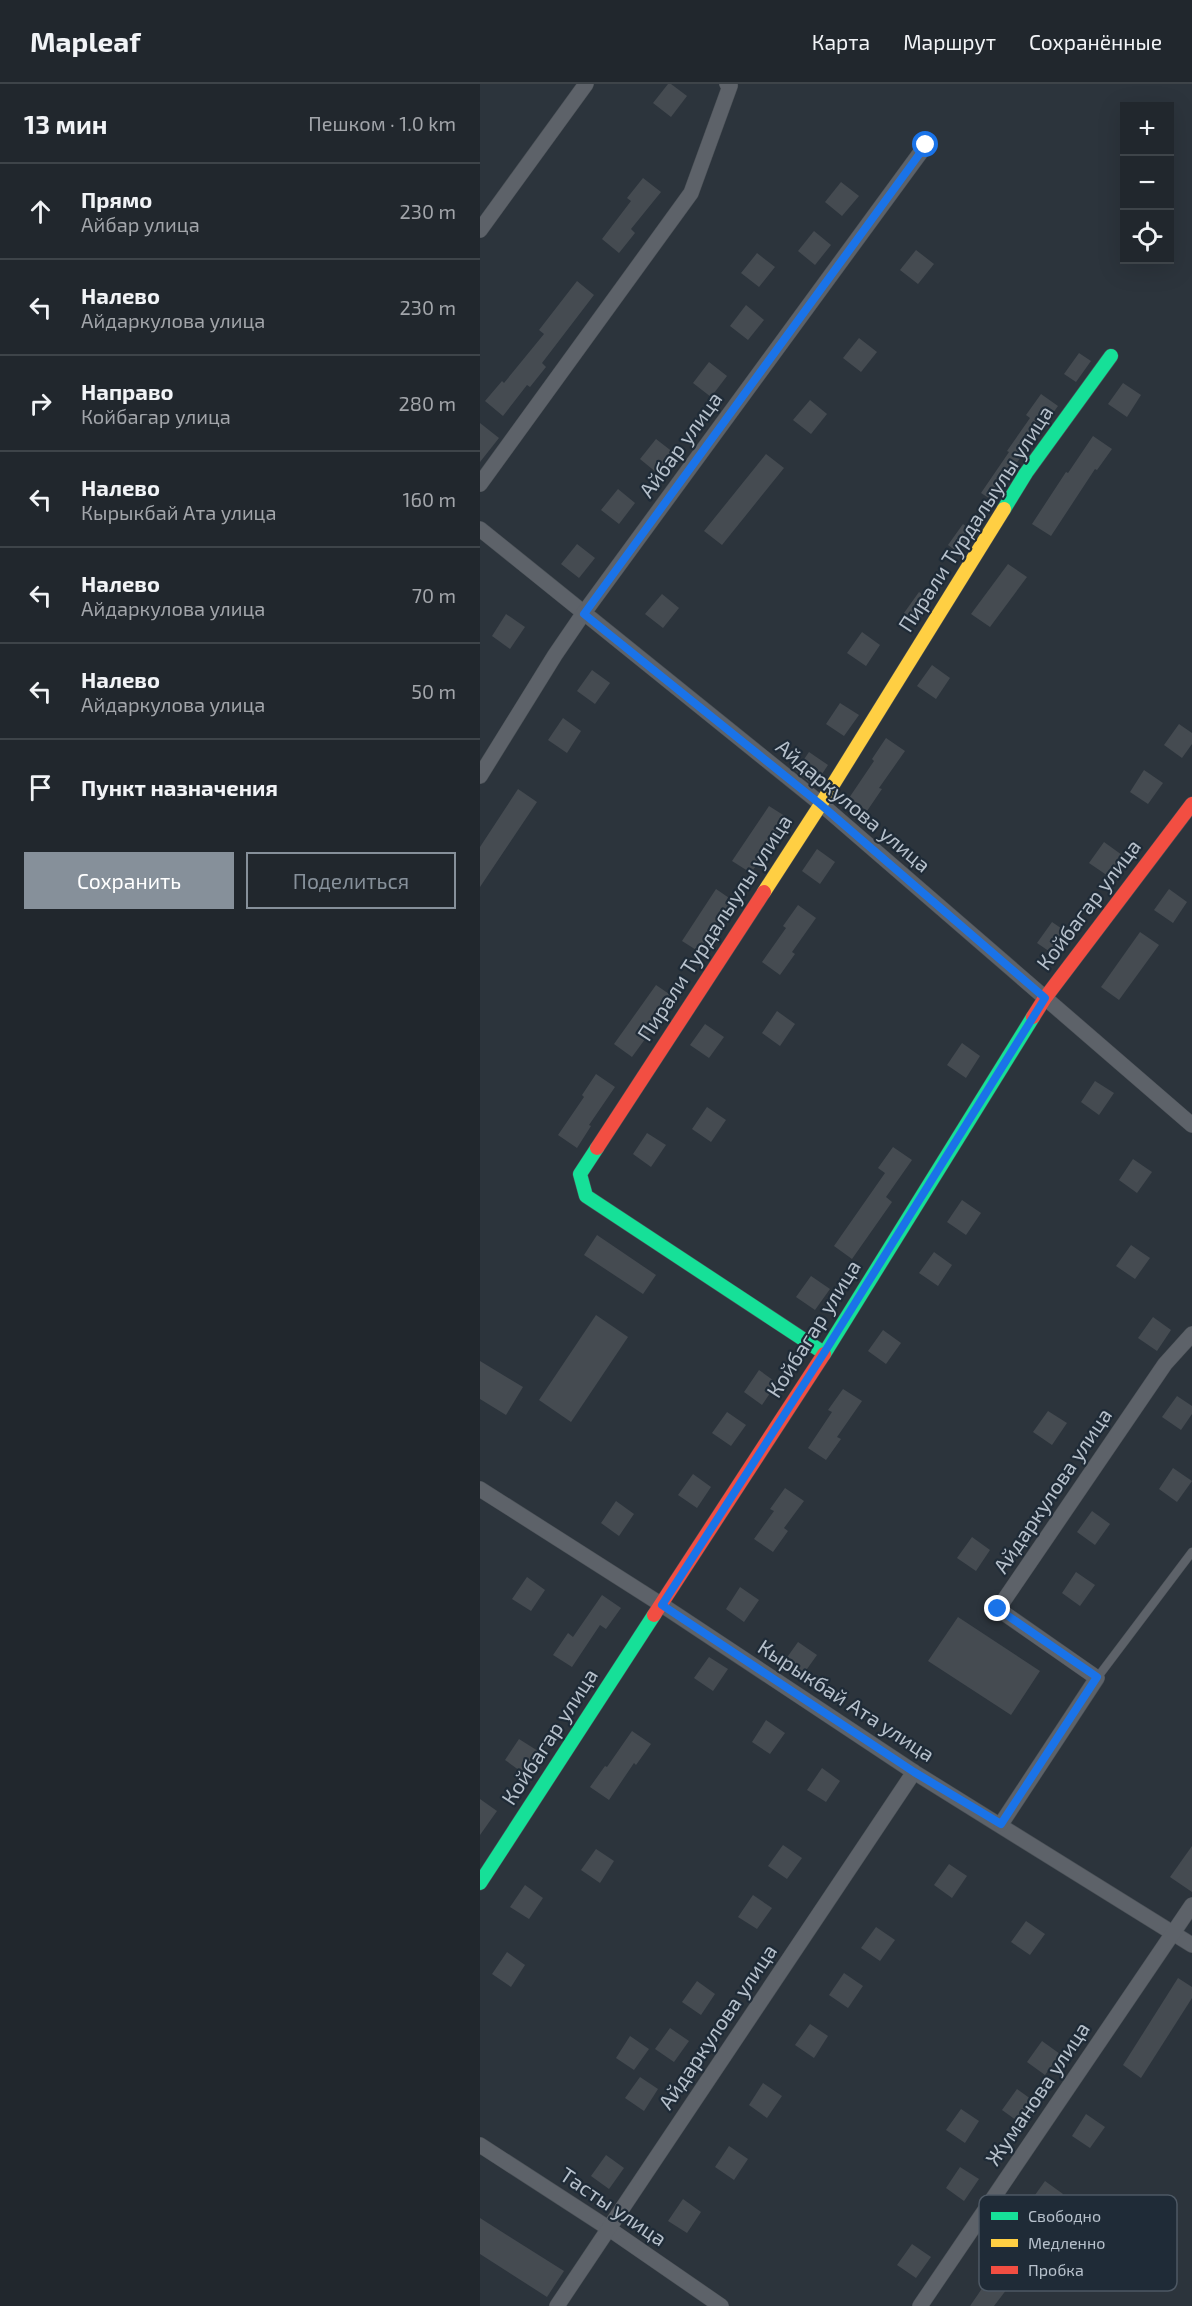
<!DOCTYPE html>
<html lang="ru">
<head>
<meta charset="utf-8">
<style>
  body { margin:0; font-family:"Exo 2",sans-serif; background:#292f35; color:#f1f3f6 }
  .controls { position:absolute; right:18px; top:18px; display:grid; overflow:hidden; border-radius:0px; box-shadow:0 6px 24px #0002 }
  .controls button { width:54px; height:54px; display:grid; place-items:center; padding:0; border:0; border-bottom:2px solid #3e4449; background:#21272d; color:#f1f3f6; font:30px sans-serif }
  .stop { position:absolute; width:18px; height:18px; margin:-14px; border:4px solid #1a73e8; border-radius:50%; background:#fff }
  .stop.end { background:#1a73e8; border-color:#fff; box-shadow:0 2px 6px #0008 }
  .list { margin:0; padding:0; list-style:none }
  h2 { display:flex; justify-content:space-between; align-items:center; height:78px; margin:0; padding:0 24px; font-size:26px }
  h2 small { font-size:20px; font-weight:400; color:#a2a5aa }
  .list li { display:grid; grid-template-columns:39px 1fr auto; gap:18px; align-items:center; box-sizing:border-box; height:96px; padding:0 24px; border-top:2px solid #3e4449 }
  .list b { display:block; font-size:22px; white-space:nowrap }
  .list p { margin:0; font-size:20px; white-space:nowrap; color:#a2a5aa }
  .list em { font-size:20px; font-style:normal; color:#a2a5aa }
  .actions { display:flex; gap:12px; padding:18px 24px }
  .actions a { flex:1; padding:14px 0; border:2px solid #86909a; border-radius:0px; text-align:center; font-size:21px; color:#86909a }
  .actions .main { background:#86909a; color:#fff }
  .icon { flex:none; width:33px; height:33px; fill:none; stroke:currentColor; stroke-width:2; stroke-linecap:round; stroke-linejoin:round }
  .map { position:relative; flex:none; width:712px; height:2222px; overflow:hidden }
  header { display:flex; align-items:center; gap:36px; box-sizing:border-box; height:84px; padding:0 30px; background:#21272d; border-bottom:2px solid #3e4449 }
  header strong { font-size:28px }
  nav { display:flex; gap:33px; margin-inline-start:auto; font-size:21px }
  main { display:flex }
  aside { flex:1; background:#21272d }
  .map>svg:first-child { display:block }
  .building { fill:#454b51 }
  .lines { fill:none; stroke-linecap:round; stroke-linejoin:round }
  .lane-casing { stroke:#4a5056; stroke-width:9 }
  .street-casing { stroke:#4a5056; stroke-width:16 }
  .fast-casing { stroke:#4a5056; stroke-width:15 }
  .slow-casing { stroke:#4a5056; stroke-width:15 }
  .jam-casing { stroke:#4a5056; stroke-width:15 }
  .lane { stroke:#5d6269; stroke-width:8 }
  .street { stroke:#5d6269; stroke-width:15 }
  .fast { stroke:#16e098; stroke-width:14 }
  .slow { stroke:#ffcf43; stroke-width:14 }
  .jam { stroke:#f24e42; stroke-width:14 }
  .route { stroke:#1a73e8; stroke-width:8 }
  .labels { text-anchor:middle; stroke-width:4.5; stroke-linejoin:round; paint-order:stroke }
  .street-label { font-size:21px; fill:#b7c1cc; stroke:#1f2b37 }
  .key { fill:#1f2b37; stroke:#4d5864; stroke-width:1.5 }
  .key-label { font-size:16px; fill:#b7c1cc }
</style>
</head>
<body>
<header>
<strong>Mapleaf</strong>
<nav><a>Карта</a><a>Маршрут</a><a>Сохранённые</a></nav>
</header>
<main>
<aside>
<h2>13 мин<small>Пешком · 1.0 km</small></h2>
<ul class="list">
<li><svg class="icon" aria-label="ahead" viewBox="0 0 24 24"><path d="M12 20V5M6 11l6-6 6 6"/></svg><div><b>Прямо</b><p>Айбар улица</p></div><em>230 m</em></li>
<li><svg class="icon" aria-label="left" viewBox="0 0 24 24"><path d="M17 20v-9H6M10 6l-5 5 5 5"/></svg><div><b>Налево</b><p>Айдаркулова улица</p></div><em>230 m</em></li>
<li><svg class="icon" aria-label="right" viewBox="0 0 24 24"><path d="M7 20v-9h11M14 6l5 5-5 5"/></svg><div><b>Направо</b><p>Койбагар улица</p></div><em>280 m</em></li>
<li><svg class="icon" aria-label="left" viewBox="0 0 24 24"><path d="M17 20v-9H6M10 6l-5 5 5 5"/></svg><div><b>Налево</b><p>Кырыкбай Ата улица</p></div><em>160 m</em></li>
<li><svg class="icon" aria-label="left" viewBox="0 0 24 24"><path d="M17 20v-9H6M10 6l-5 5 5 5"/></svg><div><b>Налево</b><p>Айдаркулова улица</p></div><em>70 m</em></li>
<li><svg class="icon" aria-label="left" viewBox="0 0 24 24"><path d="M17 20v-9H6M10 6l-5 5 5 5"/></svg><div><b>Налево</b><p>Айдаркулова улица</p></div><em>50 m</em></li>
<li><svg class="icon" aria-label="arrive" viewBox="0 0 24 24"><path d="M6 21V4h12l-3 4 3 4H6"/></svg><div><b>Пункт назначения</b></div></li>
</ul>
<div class="actions"><a class="main">Сохранить</a><a>Поделиться</a></div>
</aside>
<div class="map">
<svg width="712" height="2222" viewBox="0 0 712 2222">
  <rect width="100%" height="100%" fill="#2c343c"/>
  <g class="building">
    <path d="M188,0H191L207,12L191,33L173,19Z"/>
    <path d="M163,94L181,108L151,145L155,149L139,169L122,155L151,117L147,114Z"/>
    <path d="M361,98L379,112L362,132L345,118Z"/>
    <path d="M334,147L351,161L335,181L318,167Z"/>
    <path d="M436,166L454,180L438,200L420,186Z"/>
    <path d="M277,169L295,183L279,203L261,189Z"/>
    <path d="M97,197L114,211L62,279L66,283L50,303L47,301L23,332L5,317L22,297L24,299L64,250L59,246Z"/>
    <path d="M266,221L284,236L268,256L250,242Z"/>
    <path d="M379,254L397,268L381,288L363,274Z"/>
    <path d="M599,269L611,277L596,298L584,290Z"/>
    <path d="M229,278L247,292L231,313L213,299Z"/>
    <path d="M643,299L661,311L647,333L628,320Z"/>
    <path d="M561,310L578,322L535,381L513,417L501,409L529,368L527,367L550,334L546,331Z"/>
    <path d="M330,316L347,330L331,350L313,336Z"/>
    <path d="M0,339L19,354L0,378Z"/>
    <path d="M613,352L632,365L617,386L615,385L571,452L552,440L586,388L588,389Z"/>
    <path d="M176,355L194,369L177,389L160,375Z"/>
    <path d="M286,370L304,384L242,461L224,447Z"/>
    <path d="M138,405L155,419L139,440L121,426Z"/>
    <path d="M483,440L494,448L480,470L468,461Z"/>
    <path d="M97,460L115,474L99,494L81,480Z"/>
    <path d="M528,480L547,493L510,543L491,530Z"/>
    <path d="M439,508L451,517L437,539L424,529Z"/>
    <path d="M182,510L199,524L183,544L165,530Z"/>
    <path d="M26,530L45,543L30,565L12,552Z"/>
    <path d="M382,548L400,561L386,582L367,569Z"/>
    <path d="M452,581L470,594L456,615L437,602Z"/>
    <path d="M112,586L130,599L115,620L97,607Z"/>
    <path d="M360,619L379,631L364,652L346,640Z"/>
    <path d="M83,634L101,647L87,669L68,656Z"/>
    <path d="M699,640L712,649V660L702,674L684,661Z"/>
    <path d="M406,654L425,667L399,704L402,705L387,727L369,714L394,677L392,675Z"/>
    <path d="M329,668L348,681L334,702L316,687Z"/>
    <path d="M664,686L683,699L668,720L650,708Z"/>
    <path d="M38,705L57,718L0,803V763Z"/>
    <path d="M289,722L308,734L271,789L252,777Z"/>
    <path d="M624,758L642,771L628,792L609,779Z"/>
    <path d="M337,765L355,778L340,800L322,787Z"/>
    <path d="M236,805L255,818L221,869L202,857Z"/>
    <path d="M689,805L707,818L693,839L674,826Z"/>
    <path d="M318,821L336,834L312,868L315,870L300,891L282,878L306,844L303,842Z"/>
    <path d="M572,838L591,851L576,872L557,859Z"/>
    <path d="M660,848L679,861L639,916L621,903Z"/>
    <path d="M176,901L195,914L152,973L134,960Z"/>
    <path d="M297,927L315,940L300,962L282,949Z"/>
    <path d="M225,940L244,953L229,974L210,961Z"/>
    <path d="M482,959L500,972L486,994L467,981Z"/>
    <path d="M116,990L135,1003L109,1041L111,1042L97,1064L78,1051L104,1013L102,1011Z"/>
    <path d="M615,997L634,1009L619,1031L601,1018Z"/>
    <path d="M227,1023L246,1036L231,1058L212,1045Z"/>
    <path d="M167,1049L186,1061L171,1083L153,1070Z"/>
    <path d="M413,1063L432,1076L406,1113L412,1118L372,1175L354,1162L405,1089L398,1084Z"/>
    <path d="M653,1075L672,1088L657,1109L639,1096Z"/>
    <path d="M482,1116L501,1129L486,1151L467,1138Z"/>
    <path d="M117,1151L176,1191L163,1210L104,1171Z"/>
    <path d="M651,1161L670,1174L655,1195L636,1182Z"/>
    <path d="M454,1168L472,1181L458,1202L439,1189Z"/>
    <path d="M331,1192L350,1205L335,1226L316,1213Z"/>
    <path d="M116,1231L148,1253L91,1338L59,1316Z"/>
    <path d="M673,1233L691,1246L677,1267L658,1254Z"/>
    <path d="M403,1246L421,1259L406,1280L388,1267Z"/>
    <path d="M0,1277L43,1303L26,1331L0,1315Z"/>
    <path d="M279,1286L297,1299L282,1321L264,1308Z"/>
    <path d="M363,1305L382,1317L357,1353L361,1355L346,1376L328,1364L352,1328L348,1326Z"/>
    <path d="M697,1312L712,1322V1330L701,1346L682,1333Z"/>
    <path d="M568,1327L587,1339L572,1361L553,1348Z"/>
    <path d="M247,1328L266,1341L251,1362L232,1349Z"/>
    <path d="M693,1384L712,1397L697,1418L679,1405Z"/>
    <path d="M213,1390L231,1403L217,1424L198,1411Z"/>
    <path d="M305,1404L324,1417L304,1444L308,1447L293,1468L274,1455L294,1427L290,1425Z"/>
    <path d="M136,1417L154,1430L139,1452L121,1439Z"/>
    <path d="M612,1427L630,1440L615,1461L597,1448Z"/>
    <path d="M492,1453L510,1466L496,1487L477,1474Z"/>
    <path d="M596,1488L615,1501L600,1522L582,1509Z"/>
    <path d="M47,1493L65,1506L51,1527L32,1515Z"/>
    <path d="M260,1503L279,1516L264,1538L246,1525Z"/>
    <path d="M122,1511L141,1524L126,1545L120,1541L92,1583L73,1571L88,1549L93,1553Z"/>
    <path d="M478,1533L560,1587L531,1631L448,1577Z"/>
    <path d="M318,1558L337,1571L322,1592L303,1579Z"/>
    <path d="M229,1573L248,1585L233,1607L214,1594Z"/>
    <path d="M286,1636L305,1649L290,1670L272,1658Z"/>
    <path d="M152,1647L171,1660L156,1681L154,1679L129,1716L110,1703L125,1682L127,1683Z"/>
    <path d="M39,1655L58,1667L43,1689L25,1676Z"/>
    <path d="M342,1684L360,1697L346,1718L327,1706Z"/>
    <path d="M0,1715L17,1727L0,1751Z"/>
    <path d="M303,1761L322,1774L307,1795L288,1782Z"/>
    <path d="M712,1762V1808L690,1793Z"/>
    <path d="M116,1765L134,1777L120,1799L101,1786Z"/>
    <path d="M469,1780L487,1792L472,1814L454,1801Z"/>
    <path d="M45,1801L63,1814L49,1835L30,1823Z"/>
    <path d="M273,1811L292,1824L277,1845L258,1833Z"/>
    <path d="M546,1837L565,1850L550,1871L531,1858Z"/>
    <path d="M396,1843L415,1856L400,1877L381,1864Z"/>
    <path d="M27,1868L45,1881L31,1903L12,1890Z"/>
    <path d="M364,1889L383,1902L368,1924L349,1911Z"/>
    <path d="M698,1894L712,1903V1914L661,1994L643,1981Z"/>
    <path d="M217,1897L235,1910L221,1931L202,1918Z"/>
    <path d="M330,1940L348,1952L334,1974L315,1961Z"/>
    <path d="M190,1944L209,1957L194,1978L175,1965Z"/>
    <path d="M150,1952L169,1965L154,1986L136,1974Z"/>
    <path d="M562,1957L580,1970L565,1991L547,1978Z"/>
    <path d="M160,1993L178,2005L164,2027L145,2014Z"/>
    <path d="M283,1999L302,2012L287,2034L269,2021Z"/>
    <path d="M537,2005L555,2018L540,2039L522,2026Z"/>
    <path d="M481,2025L499,2037L485,2059L466,2046Z"/>
    <path d="M606,2030L625,2043L610,2064L592,2052Z"/>
    <path d="M249,2062L268,2075L254,2096L235,2083Z"/>
    <path d="M126,2071L144,2084L129,2105L111,2092Z"/>
    <path d="M480,2083L499,2095L484,2117L466,2104Z"/>
    <path d="M565,2097L583,2110L568,2131L550,2118Z"/>
    <path d="M203,2115L221,2128L207,2149L188,2137Z"/>
    <path d="M0,2134L84,2187L67,2213L0,2170Z"/>
    <path d="M432,2160L451,2173L436,2194L417,2181Z"/>
    <path d="M527,2168L546,2180L514,2222H490Z"/>
  </g>
  <g class="lines">
    <g class="lane-casing">
      <path id="lane" d="M617,1594L712,1468"/>
    </g>
    <g class="street-casing">
      <g id="street">
        <path d="M0,146L106,0"/>
        <path d="M0,400L211,109L250,2L247,0"/>
        <path d="M0,445L341,720L712,1041"/>
        <path d="M0,692L75,571L103,530L446,61"/>
        <path d="M0,1405L182,1521L434,1688L712,1861"/>
        <path d="M521,1740L617,1594L518,1525L685,1280L712,1250"/>
        <path d="M0,2061L128,2144L241,2222"/>
        <path d="M77,2222L434,1688"/>
        <path d="M440,2222L712,1821"/>
      </g>
    </g>
    <g class="fast-casing">
      <g id="fast">
        <path d="M524,425L546,389L631,272"/>
        <path d="M117,1064L100,1090L106,1112L344,1269"/>
        <path d="M344,1270L553,933"/>
        <path d="M0,1799L174,1531"/>
      </g>
    </g>
    <g class="slow-casing">
      <path id="slow" d="M284,808L341,720L524,425"/>
    </g>
    <g class="jam-casing">
      <g id="jam">
        <path d="M553,933L565,914L712,720"/>
        <path d="M117,1064L284,808"/>
        <path d="M174,1531L344,1270"/>
      </g>
    </g>
    <use href="#lane" class="lane"/>
    <use href="#street" class="street"/>
    <use href="#fast" class="fast"/>
    <use href="#slow" class="slow"/>
    <use href="#jam" class="jam"/>
  </g>
  <g class="lines">
    <path class="route" d="M446,61L104,530L340,720L565,914L344,1269L182,1521L434,1688L521,1740L617,1593L518,1525"/>
  </g>
  <g class="labels">
    <g class="street-label">
      <text transform="translate(201 361) rotate(-54)" y="7">Айбар улица</text>
      <text transform="translate(496 435) rotate(-57)" y="7">Пирали Турдалыулы улица</text>
      <text transform="translate(373 722) rotate(40)" y="7">Айдаркулова улица</text>
      <text transform="translate(609 821) rotate(-53)" y="7">Койбагар улица</text>
      <text transform="translate(235 844) rotate(-57)" y="7">Пирали Турдалыулы улица</text>
      <text transform="translate(334 1245) rotate(-58)" y="7">Койбагар улица</text>
      <text transform="translate(573 1407) rotate(-56)" y="7">Айдаркулова улица</text>
      <text transform="translate(366 1617) rotate(33)" y="7">Кырыкбай Ата улица</text>
      <text transform="translate(70 1653) rotate(-57)" y="7">Койбагар улица</text>
      <text transform="translate(238 1943) rotate(-56)" y="7">Айдаркулова улица</text>
      <text transform="translate(558 2010) rotate(-56)" y="7">Жуманова улица</text>
      <text transform="translate(133 2123) rotate(34)" y="7">Тасты улица</text>
    </g>
  </g>
  <rect x="499" y="2111" width="198" height="96" rx="9" class="key"/>
  <rect x="511" y="2128" width="27" height="8" fill="#16e098"/>
  <rect x="511" y="2155" width="27" height="8" fill="#ffcf43"/>
  <rect x="511" y="2182" width="27" height="8" fill="#f24e42"/>
  <g class="key-label">
    <text x="548" y="2138">Свободно</text>
    <text x="548" y="2165">Медленно</text>
    <text x="548" y="2192">Пробка</text>
  </g>
</svg>
<div class="controls">
<button>+</button>
<button>−</button>
<button><svg class="icon" aria-label="locate" viewBox="0 0 24 24"><circle cx="12" cy="12" r="6"/><path d="M12 2v4M12 18v4M2 12h4M18 12h4"/></svg></button>
</div>
<div class="stop" style="left:446px;top:61px"></div>
<div class="stop end" style="left:518px;top:1525px"></div>
</div>
</main>
</body>
</html>
